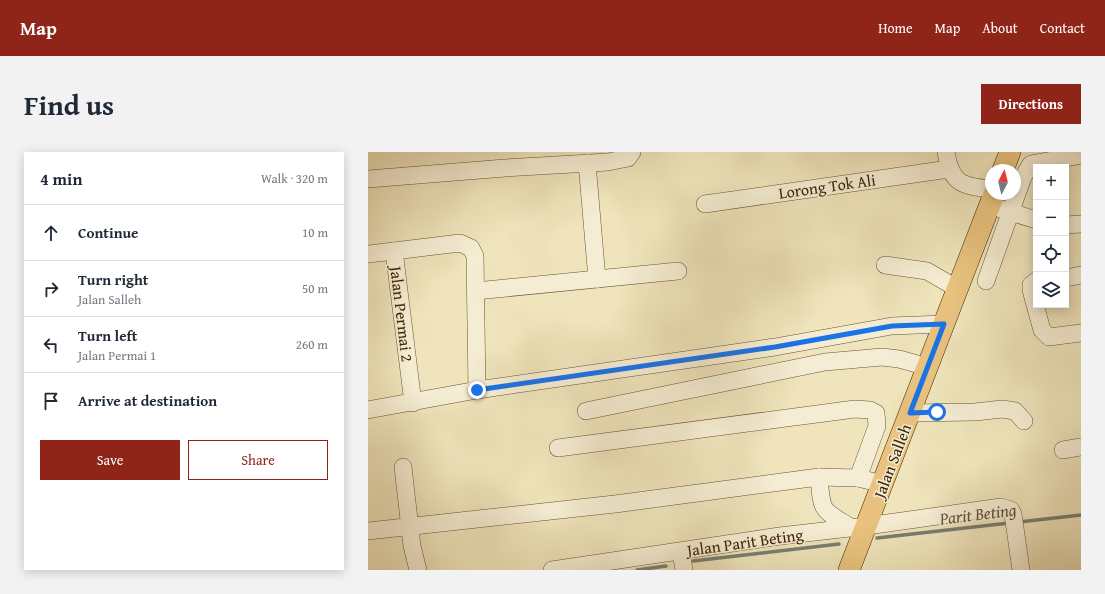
<!DOCTYPE html>
<html lang="en">
<head>
<meta charset="utf-8">
<style>
  body { margin:0; font-family:"Gentium Book Plus",serif; background:#f2f2f3; color:#1f2937 }
  .controls { position:absolute; right:12px; top:12px; display:grid; overflow:hidden; border-radius:0px; box-shadow:0 2px 10px #0003 }
  .controls button { width:36px; height:36px; display:grid; place-items:center; padding:0; border:0; border-bottom:1px solid #e0e1e3; background:#fff; color:#1f2937; font:20px sans-serif }
  .compass { position:absolute; left:617px; top:12px; width:36px; height:36px; border-radius:50%; background:#fff; box-shadow:0 2px 10px #0003; rotate:7deg }
  .stop { position:absolute; width:12px; height:12px; margin:-9px; border:3px solid #1a73e8; border-radius:50%; background:#fff }
  .stop.end { background:#1a73e8; border-color:#fff; box-shadow:0 1px 4px #0008 }
  .list { margin:0; padding:0; list-style:none }
  h2 { display:flex; justify-content:space-between; align-items:center; height:52px; margin:0; padding:0 16px; font-size:17px }
  h2 small { font-size:13px; font-weight:400; color:#747a83 }
  .list li { display:grid; grid-template-columns:26px 1fr auto; gap:12px; align-items:center; box-sizing:border-box; height:56px; padding:0 16px; border-top:1px solid #e0e1e3 }
  .list b { display:block; font-size:15px; white-space:nowrap }
  .list p { margin:0; font-size:13px; white-space:nowrap; color:#747a83 }
  .list em { font-size:13px; font-style:normal; color:#747a83 }
  .actions { display:flex; gap:8px; padding:12px 16px }
  .actions a { flex:1; padding:9px 0; border:1px solid #8f2418; border-radius:0px; text-align:center; font-size:14px; color:#8f2418 }
  .actions .main { background:#8f2418; color:#fff }
  .icon { flex:none; width:22px; height:22px; fill:none; stroke:currentColor; stroke-width:2; stroke-linecap:round; stroke-linejoin:round }
  .map { position:relative; flex:none; width:713px; height:418px; overflow:hidden; border-radius:0px }
  header { display:flex; align-items:center; gap:24px; box-sizing:border-box; height:56px; padding:0 20px; background:#8f2418; color:#fff }
  header strong { font-size:19px }
  nav { display:flex; gap:22px; margin-inline-start:auto; font-size:14px }
  .intro { display:flex; align-items:center; justify-content:space-between; box-sizing:border-box; height:96px; padding:0 24px }
  h1 { margin:0; font-size:28px }
  .button { padding:10px 18px; border-radius:0px; background:#8f2418; color:#fff; font-size:14px; font-weight:700 }
  main { display:flex; gap:24px; padding:0 24px }
  aside { flex:1; background:#fff; border-radius:0px; box-shadow:0 2px 10px #0003 }
  .map>svg:first-child { display:block }
  .lines { fill:none; stroke-linecap:round; stroke-linejoin:round }
  .stream { stroke:#787e73; stroke-width:3.5 }
  .minor-casing { stroke:#6a5333; stroke-width:18 }
  .major-casing { stroke:#3d2306; stroke-width:22 }
  .minor { stroke:#f5edd3; stroke-width:17 }
  .major { stroke:#e8c27e; stroke-width:21 }
  .route { stroke:#1a73e8; stroke-width:5 }
  .labels { text-anchor:middle; stroke-width:3; stroke-linejoin:round; paint-order:stroke }
  .street-label { font-size:16px; fill:#3d2306; stroke:#f5edd3 }
  .water-label { font-size:17px; font-style:italic; fill:#5b513d; stroke:#f5edd3 }
</style>
</head>
<body>
<header>
<strong>Map</strong>
<nav><a>Home</a><a>Map</a><a>About</a><a>Contact</a></nav>
</header>
<div class="intro"><h1>Find us</h1><a class="button">Directions</a></div>
<main>
<aside>
<h2>4 min<small>Walk · 320 m</small></h2>
<ul class="list">
<li><svg class="icon" aria-label="ahead" viewBox="0 0 24 24"><path d="M12 20V5M6 11l6-6 6 6"/></svg><div><b>Continue</b></div><em>10 m</em></li>
<li><svg class="icon" aria-label="right" viewBox="0 0 24 24"><path d="M7 20v-9h11M14 6l5 5-5 5"/></svg><div><b>Turn right</b><p>Jalan Salleh</p></div><em>50 m</em></li>
<li><svg class="icon" aria-label="left" viewBox="0 0 24 24"><path d="M17 20v-9H6M10 6l-5 5 5 5"/></svg><div><b>Turn left</b><p>Jalan Permai 1</p></div><em>260 m</em></li>
<li><svg class="icon" aria-label="arrive" viewBox="0 0 24 24"><path d="M6 21V4h12l-3 4 3 4H6"/></svg><div><b>Arrive at destination</b></div></li>
</ul>
<div class="actions"><a class="main">Save</a><a>Share</a></div>
</aside>
<div class="map">
<svg width="713" height="418" viewBox="0 0 713 418">
  <rect width="100%" height="100%" fill="#efe4bb"/>
  <filter id="stains"><feTurbulence type="fractalNoise" baseFrequency=".005" numOctaves="4"/><feColorMatrix values="0 0 0 0 .2 0 0 0 0 .09 0 0 0 0 .02 0 0 0 .5 -.17"/></filter>
  <radialGradient id="worn" r=".72"><stop offset=".6" stop-color="#630" stop-opacity="0"/><stop offset="1" stop-color="#630" stop-opacity=".3"/></radialGradient>
  <g class="lines">
    <g class="stream">
      <path d="M651,370L713,363"/>
      <path d="M509,386L641,371"/>
      <path d="M325,409L471,392"/>
      <path d="M269,418L298,414"/>
    </g>
    <g class="minor-casing">
      <g id="minor">
        <path d="M578,0C583,32 594,34 623,37"/>
        <path d="M219,11L229,127"/>
        <path d="M0,27L137,16L240,10L260,6L264,0"/>
        <path d="M337,52L581,17"/>
        <path d="M633,57L668,68"/>
        <path d="M698,73L713,72"/>
        <path d="M26,99L92,91L103,96L107,104L109,238"/>
        <path d="M0,102L26,99L45,251"/>
        <path d="M517,113L559,119L590,137"/>
        <path d="M698,126L713,123"/>
        <path d="M618,129L655,25L663,12L713,3"/>
        <path d="M668,129L663,133V138L674,178L681,185L713,181"/>
        <path d="M108,139L310,119"/>
        <path d="M0,258L109,238L407,195L524,174L576,172"/>
        <path d="M218,259L457,210L514,205L531,207L560,215"/>
        <path d="M542,261L607,260L634,257L647,259L656,269"/>
        <path d="M190,296L487,257L502,258L508,261L509,274L490,326"/>
        <path d="M695,298L713,295"/>
        <path d="M35,315L44,394L50,418"/>
        <path d="M451,325C454,361 453,357 484,376"/>
        <path d="M0,379L247,352L451,325L490,326L515,332"/>
        <path d="M313,400L316,418"/>
        <path d="M184,418L412,384L499,374L633,355L643,358L645,362L653,418"/>
      </g>
    </g>
    <g class="major-casing">
      <g id="major">
        <path d="M635,18L642,0"/>
        <path d="M481,418L626,42"/>
      </g>
    </g>
    <use href="#minor" class="minor"/>
    <use href="#major" class="major"/>
  </g>
  <g class="lines">
    <path class="route" d="M109,238L407,195L524,174L576,172L542,261L569,260"/>
  </g>
  <g class="labels">
    <g class="street-label">
      <text transform="translate(459 34) rotate(-8)" y="6">Lorong Tok Ali</text>
      <text transform="translate(34 162) rotate(83)" y="6">Jalan Permai 2</text>
      <text transform="translate(524 309) rotate(-69)" y="6">Jalan Salleh</text>
      <text transform="translate(377 390) rotate(-8)" y="6">Jalan Parit Beting</text>
    </g>
    <g class="water-label">
      <text transform="translate(610 362) rotate(-7)" y="6">Parit Beting</text>
    </g>
  </g>
  <rect width="100%" height="100%" filter="url(#stains)"/>
  <rect width="100%" height="100%" fill="url(#worn)"/>
</svg>
<div class="controls">
<button>+</button>
<button>−</button>
<button><svg class="icon" aria-label="locate" viewBox="0 0 24 24"><circle cx="12" cy="12" r="6"/><path d="M12 2v4M12 18v4M2 12h4M18 12h4"/></svg></button>
<button><svg class="icon" aria-label="layers" viewBox="0 0 24 24"><path d="M12 4l9 5-9 5-9-5zM3 14l9 5 9-5"/></svg></button>
</div>
<svg class="compass" viewBox="-18 -18 36 36"><path d="M0-13l5 13h-10z" fill="#e53935"/><path d="M0 13l5-13h-10z" fill="#747a83"/></svg>
<div class="stop" style="left:569px;top:260px"></div>
<div class="stop end" style="left:109px;top:238px"></div>
</div>
</main>
</body>
</html>
